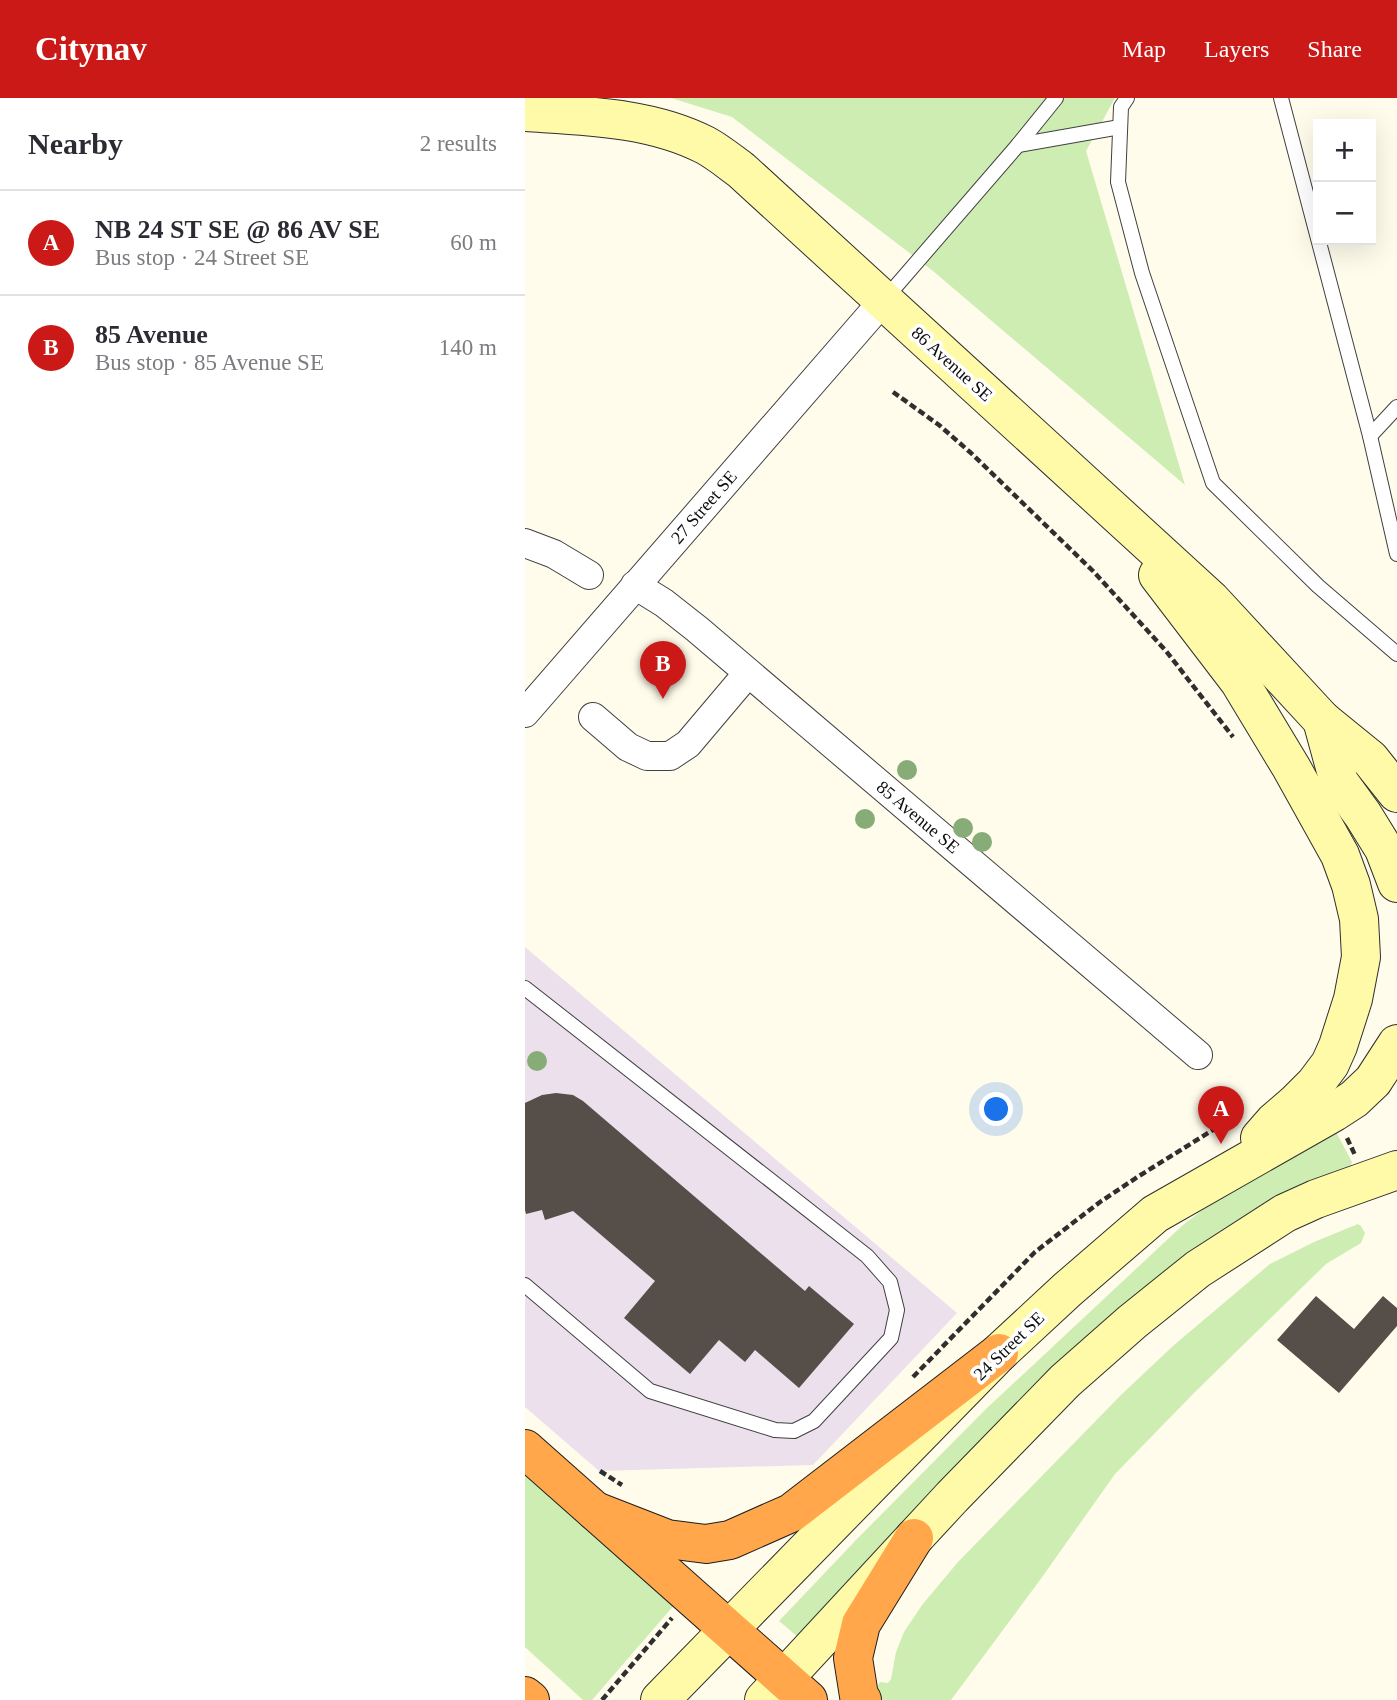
<!DOCTYPE html>
<html lang="en">
<head>
<meta charset="utf-8">
<style>
  body { margin:0; font-family:Georgia,serif; background:#f7f7f7; color:#2b2b33 }
  .controls { position:absolute; right:21px; top:21px; display:grid; overflow:hidden; border-radius:0px; box-shadow:0 7px 28px #0002 }
  .controls button { width:63px; height:63px; display:grid; place-items:center; padding:0; border:0; border-bottom:2px solid #e1e1e2; background:#fff; color:#2b2b33; font:35px sans-serif }
  .you { position:absolute; left:472px; top:1012px; width:24px; height:24px; margin:-18px; border:5px solid #fff; border-radius:50%; background:#1a73e8; box-shadow:0 0 0 10px #1a73e833 }
  .badge { display:grid; place-items:center; width:46px; height:46px; border-radius:50%; background:#ca1917; color:#fff; font-size:23px; font-weight:700 }
  .pin { position:absolute; translate:-50% -58px; filter:drop-shadow(0 2px 4px #0008) }
  .pin::after { content:''; position:absolute; top:37px; width:24px; height:21px; background:inherit; clip-path:polygon(0 0,100% 0,50% 100%) }
  .list { margin:0; padding:0; list-style:none }
  h2 { display:flex; justify-content:space-between; align-items:center; height:91px; margin:0; padding:0 28px; font-size:30px }
  h2 small { font-size:23px; font-weight:400; color:#7c7c81 }
  .list li { display:grid; grid-template-columns:46px 1fr auto; gap:21px; align-items:center; box-sizing:border-box; height:105px; padding:0 28px; border-top:2px solid #e1e1e2 }
  .list b { display:block; font-size:26px; white-space:nowrap }
  .list p { margin:0; font-size:23px; white-space:nowrap; color:#7c7c81 }
  .list em { font-size:23px; font-style:normal; color:#7c7c81 }
  .map { position:relative; flex:none; width:872px; height:1602px; overflow:hidden }
  header { display:flex; align-items:center; gap:42px; box-sizing:border-box; height:98px; padding:0 35px; background:#ca1917; color:#fff }
  header strong { font-size:33px }
  nav { display:flex; gap:38px; margin-inline-start:auto; font-size:24px }
  main { display:flex }
  aside { flex:1; background:#fff }
  .map>svg:first-child { display:block }
  .industrial { fill:#ece0ed }
  .green { fill:#ceedb2 }
  .building { fill:#564e48 }
  .lines { fill:none; stroke-linecap:round; stroke-linejoin:round }
  .lane-casing { stroke:#404040; stroke-width:16 }
  .street-casing { stroke:#404040; stroke-width:30 }
  .secondary-casing { stroke:#2f2f2f; stroke-width:40 }
  .highway-casing { stroke:#1e1e1e; stroke-width:40 }
  .path { stroke:#2f2f2f; stroke-width:4.5; stroke-dasharray:7 3.5; stroke-linecap:butt }
  .lane { stroke:#fff; stroke-width:14 }
  .street { stroke:#fff; stroke-width:28 }
  .secondary { stroke:#fffaa7; stroke-width:38 }
  .highway { stroke:#ffa74a; stroke-width:38 }
  .tree { fill:#87ac77 }
  .labels { text-anchor:middle; stroke-width:7; stroke-linejoin:round; paint-order:stroke }
  .street-label { font-size:18px; fill:#0d0d0d; stroke:#fff }
</style>
</head>
<body>
<header>
<strong>Citynav</strong>
<nav><a>Map</a><a>Layers</a><a>Share</a></nav>
</header>
<main>
<aside>
<h2>Nearby<small>2 results</small></h2>
<ul class="list">
<li><span class="badge">A</span><div><b>NB 24 ST SE @ 86 AV SE</b><p>Bus stop · 24 Street SE</p></div><em>60 m</em></li>
<li><span class="badge">B</span><div><b>85 Avenue</b><p>Bus stop · 85 Avenue SE</p></div><em>140 m</em></li>
</ul>
</aside>
<div class="map">
<svg width="872" height="1602" viewBox="0 0 872 1602">
  <rect width="100%" height="100%" fill="#fffcec"/>
  <path class="industrial" d="M0,849L432,1215L288,1367L74,1373L0,1309Z"/>
  <g class="green">
    <path d="M146,0H590L561,53L660,387L408,173L207,19Z"/>
    <path d="M810,1032L827,1064L825,1070L791,1084L274,1540L254,1523L331,1442L461,1311L658,1127L715,1083Z"/>
    <path d="M833,1126L836,1128L840,1135L836,1145L801,1166L671,1293L590,1376L515,1482L426,1602H355L351,1590L355,1584L363,1585L366,1581L371,1554L379,1534L397,1507L433,1464L596,1297L649,1247L745,1166L789,1144Z"/>
    <path d="M0,1376L151,1505L67,1602H58L0,1549Z"/>
  </g>
  <g class="building">
    <path d="M31,995L48,997L58,1003L280,1193L284,1188L329,1226L274,1290L230,1252L220,1264L194,1242L165,1276L99,1220L130,1183L48,1113L20,1122L17,1112L1,1116L0,1112V1005L17,997Z"/>
    <path d="M791,1198L829,1231L858,1198L872,1210V1228L814,1295L752,1242Z"/>
  </g>
  <g class="lines">
    <g class="lane-casing">
      <g id="lane">
        <path d="M602,0L596,9L593,84L617,175L688,385L793,488L872,556"/>
        <path d="M756,0L845,338L872,456"/>
        <path d="M493,47L595,29"/>
        <path d="M359,202L493,47L531,0"/>
        <path d="M845,338L872,309"/>
        <path d="M0,890L342,1158L365,1184L372,1212L366,1240L289,1323L269,1333L250,1332L125,1293L0,1187"/>
      </g>
    </g>
    <g class="street-casing">
      <g id="street">
        <path d="M0,445L29,456L64,477"/>
        <path d="M110,487L139,505L172,531L673,957"/>
        <path d="M0,615L358,203"/>
        <path d="M68,619L103,649L122,658H145L163,646L223,575"/>
      </g>
    </g>
    <g class="secondary-casing">
      <g id="secondary">
        <path d="M0,14C61,18 125,19 180,47C193,54 205,64 216,72L686,502L797,622L845,661L872,695"/>
        <path d="M633,477L714,583L766,669L815,757L826,787L834,821L836,859L828,901L813,948L805,966L790,986L771,1005L749,1024L735,1040"/>
        <path d="M797,622L814,684L838,717L859,751L872,785"/>
        <path d="M135,1602L474,1255L543,1191L630,1116L809,1014L829,1001L848,983L872,946"/>
        <path d="M239,1602L427,1399L540,1283L607,1224L673,1171L760,1115L791,1101L872,1072"/>
      </g>
    </g>
    <g class="highway-casing">
      <g id="highway">
        <path d="M0,1351L283,1602"/>
        <path d="M70,1413L142,1441L181,1446L205,1442L266,1415L474,1255"/>
        <path d="M0,1598L5,1602"/>
        <path d="M337,1602L334,1598L328,1560L336,1526L389,1440"/>
      </g>
    </g>
    <g class="path">
      <path d="M368,294L414,327L446,355L568,473L641,553L708,639"/>
      <path d="M822,1040L830,1057"/>
      <path d="M388,1279L510,1154L575,1104L614,1078L712,1017"/>
      <path d="M75,1373L97,1387"/>
      <path d="M77,1602L147,1520"/>
    </g>
    <use href="#lane" class="lane"/>
    <use href="#street" class="street"/>
    <use href="#secondary" class="secondary"/>
    <use href="#highway" class="highway"/>
  </g>
  <g class="tree">
    <circle cx="382" cy="672" r="10"/>
    <circle cx="340" cy="721" r="10"/>
    <circle cx="438" cy="730" r="10"/>
    <circle cx="457" cy="744" r="10"/>
    <circle cx="12" cy="963" r="10"/>
  </g>
  <g class="labels">
    <g class="street-label">
      <text transform="translate(427 266) rotate(42)" y="6">86 Avenue SE</text>
      <text transform="translate(179 409) rotate(-49)" y="6">27 Street SE</text>
      <text transform="translate(393 719) rotate(40)" y="6">85 Avenue SE</text>
      <text transform="translate(484 1248) rotate(-44)" y="6">24 Street SE</text>
    </g>
  </g>
</svg>
<div class="controls">
<button>+</button>
<button>−</button>
</div>
<div class="you"></div>
<div class="pin badge" style="left:696px;top:1046px">A</div>
<div class="pin badge" style="left:138px;top:601px">B</div>
</div>
</main>
</body>
</html>
